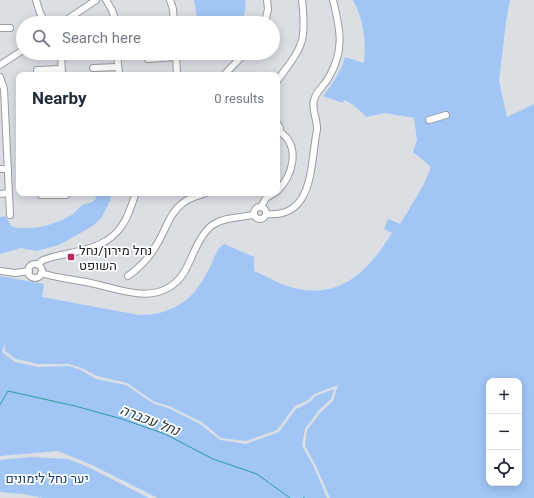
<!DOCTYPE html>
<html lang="en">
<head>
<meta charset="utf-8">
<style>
  body { margin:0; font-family:Roboto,Heebo,sans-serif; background:#f6f6f7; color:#1f2937 }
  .controls { position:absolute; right:12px; bottom:12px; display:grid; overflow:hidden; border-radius:8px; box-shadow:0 2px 10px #0003 }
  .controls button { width:36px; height:36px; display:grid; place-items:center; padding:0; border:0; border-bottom:1px solid #e0e1e3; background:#fff; color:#1f2937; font:20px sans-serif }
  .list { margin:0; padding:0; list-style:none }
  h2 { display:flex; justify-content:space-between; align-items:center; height:52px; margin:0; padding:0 16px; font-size:17px }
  h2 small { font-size:13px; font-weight:400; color:#747a83 }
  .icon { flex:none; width:22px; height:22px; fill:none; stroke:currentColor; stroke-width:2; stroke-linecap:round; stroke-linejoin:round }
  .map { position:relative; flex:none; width:534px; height:498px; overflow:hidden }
  .search { position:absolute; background:#fff; box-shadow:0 2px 10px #0003; left:16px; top:16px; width:264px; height:44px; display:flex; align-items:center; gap:10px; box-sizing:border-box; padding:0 14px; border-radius:22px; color:#747a83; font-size:15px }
  .panel { position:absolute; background:#fff; box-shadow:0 2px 10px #0003; left:16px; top:72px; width:264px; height:124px; border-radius:8px }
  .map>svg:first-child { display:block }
  .green { fill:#a1c6f6; fill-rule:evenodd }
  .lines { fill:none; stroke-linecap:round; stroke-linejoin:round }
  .stream { stroke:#2b9ba0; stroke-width:1 }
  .minor-casing { stroke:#999ca1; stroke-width:8 }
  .minor { stroke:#fff; stroke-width:6 }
  .poi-dot { fill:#b82b61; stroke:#fff; stroke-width:1.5 }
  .labels { text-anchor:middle; stroke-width:3.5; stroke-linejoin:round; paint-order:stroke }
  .poi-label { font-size:13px; fill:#222325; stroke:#fff; text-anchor:start }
  .park-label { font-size:13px; fill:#194271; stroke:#fff }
  .water-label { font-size:14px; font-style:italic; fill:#213a3a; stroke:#fff }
</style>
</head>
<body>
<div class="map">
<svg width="534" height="498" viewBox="0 0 534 498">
  <rect width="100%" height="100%" fill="#dbdfe4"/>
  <g class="green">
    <path d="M194,0H245C247,8 244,16 240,23H198Z"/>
    <path d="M353,0H510L506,22L499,81L507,117L534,104V498H330L316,466L305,446L307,430L321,412L333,401L338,385L314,394L308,400L295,406L277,430L246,441L221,438L202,422L169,406L155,402L127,383L97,376L82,368L69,364H38L16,359L5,351V343L2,352L15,362L38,367L69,366L81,370L96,379L126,385L154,404L168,408L200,424L220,440L246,444L279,432L296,409L310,402L315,396L334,389L331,399L319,410L305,429L302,446L314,467L327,498H158L90,464L58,451L0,456V276L44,284L42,297L139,315C176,315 196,297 211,265C214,258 217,248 224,244L254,257V271C264,275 274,281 284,285C336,303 366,275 392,233L384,229L388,219L400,224L423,186L431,167L413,152L417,140L414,118L385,113L366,117C359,109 353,104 344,100L343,103L323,96C333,83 341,72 345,57L364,63C366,41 364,20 353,0ZM489,381H519V483H489Z"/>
    <path d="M98,193H111L110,201L102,217L94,225L79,234L59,245L36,251L21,248L0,254V217L5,216L12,227C33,231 56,225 73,214C76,212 77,209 80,207C88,200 94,207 98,193Z"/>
    <path d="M31,457L68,459L88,467L149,498H43L23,494L0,492V460Z"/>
  </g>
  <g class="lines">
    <g class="stream">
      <path d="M0,405L8,391L75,406L122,419L165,434L213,459L257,474L290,498"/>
      <path d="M303,498L304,497V498"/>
    </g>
    <g class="minor-casing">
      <g id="minor">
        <path d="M36,0L40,13L46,23"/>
        <path d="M106,0L112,10L116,23"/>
        <path d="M170,0L173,9L174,23"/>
        <path d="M62,23L96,0"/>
        <path d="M265,23L268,9L267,0"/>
        <path d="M0,28H10"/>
        <path d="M61,53L62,75"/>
        <path d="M117,53L119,75"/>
        <path d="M176,53L177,75"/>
        <path d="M148,59L176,57"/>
        <path d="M0,65L23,50"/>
        <path d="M93,68L118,67"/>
        <path d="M37,70L61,69"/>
        <path d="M224,75L245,53"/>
        <path d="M0,77L4,89L10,215"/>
        <path d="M277,81C302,47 307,44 302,0"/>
        <path d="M429,120L446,115"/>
        <path d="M277,123L280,128L278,134"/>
        <path d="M0,169H8"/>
        <path d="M277,191C293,176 301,146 280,132"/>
        <path d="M0,194L9,193"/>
        <path d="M41,195H66L65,193"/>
        <circle cx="260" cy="213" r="6"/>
        <path d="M261,207L266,198L274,193"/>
        <path d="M266,214C315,219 310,163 317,130C318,120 311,110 314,100C316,91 325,85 329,77C345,50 340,28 333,0"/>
        <path d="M38,264L43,260C71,250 105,253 123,224C129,215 132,203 136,193"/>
        <circle cx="35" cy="271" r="7"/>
        <path d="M0,271L15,273L29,271"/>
        <path d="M41,273C56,278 71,279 86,282C117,288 155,307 180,278C186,271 189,263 193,254C208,219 218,220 253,215"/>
        <path d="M128,276C139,268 150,257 157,244C166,230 169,213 183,203C190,197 198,196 206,193"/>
      </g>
    </g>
    <use href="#minor" class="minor"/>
  </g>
  <rect class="poi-dot" x="67" y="253" width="8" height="8" rx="2"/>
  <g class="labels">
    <g class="poi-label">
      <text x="79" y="255">נחל מירון/נחל<tspan x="79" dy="15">השופט</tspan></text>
    </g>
    <g class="park-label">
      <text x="47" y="483">יער נחל לימונים</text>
    </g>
    <g class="water-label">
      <text transform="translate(150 420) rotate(21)" y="5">נחל עכברה</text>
    </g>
  </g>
</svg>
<div class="controls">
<button>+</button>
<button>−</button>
<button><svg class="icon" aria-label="locate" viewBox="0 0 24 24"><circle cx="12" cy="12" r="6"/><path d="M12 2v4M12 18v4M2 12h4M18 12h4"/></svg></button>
</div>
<div class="search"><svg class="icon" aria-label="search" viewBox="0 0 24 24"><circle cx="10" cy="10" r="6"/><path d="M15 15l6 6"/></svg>Search here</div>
<section class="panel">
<h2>Nearby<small>0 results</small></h2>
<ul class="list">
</ul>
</section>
</div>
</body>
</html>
